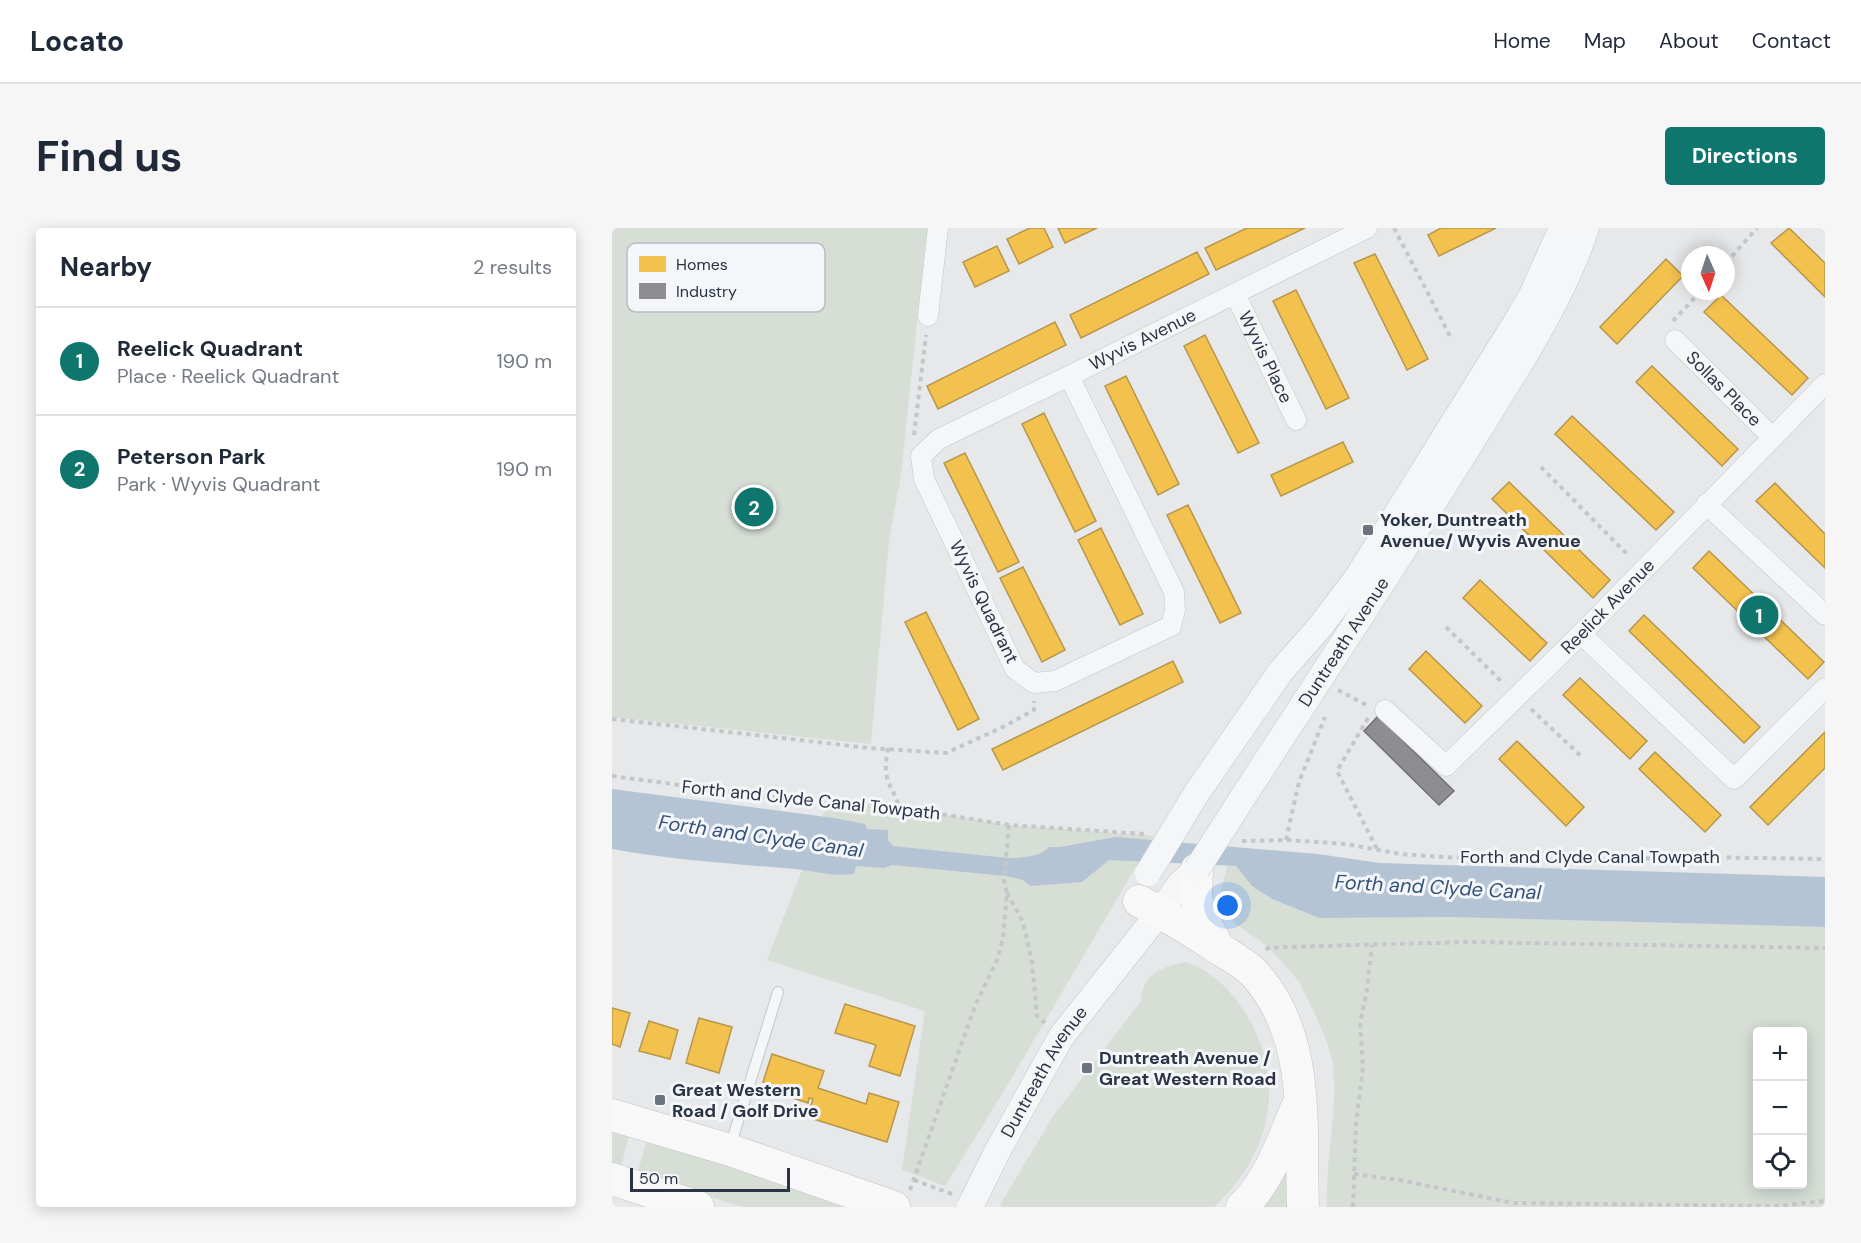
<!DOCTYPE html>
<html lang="en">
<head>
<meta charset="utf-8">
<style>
  body { margin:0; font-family:"DM Sans",sans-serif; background:#f6f6f7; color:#1f2937 }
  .controls { position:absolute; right:18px; bottom:18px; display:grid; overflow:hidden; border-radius:6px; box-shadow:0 3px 15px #0003 }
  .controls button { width:54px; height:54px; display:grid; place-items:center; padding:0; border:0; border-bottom:2px solid #e0e1e3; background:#fff; color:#1f2937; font:30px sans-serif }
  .compass { position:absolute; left:1069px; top:18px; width:54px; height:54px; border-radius:50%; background:#fff; box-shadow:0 3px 15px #0003; rotate:177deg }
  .scale { position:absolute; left:18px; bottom:15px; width:160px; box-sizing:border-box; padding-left:6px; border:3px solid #2b3445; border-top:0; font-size:16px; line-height:21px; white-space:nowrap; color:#2b3445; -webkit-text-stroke:4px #f4f6f9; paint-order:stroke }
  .you { position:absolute; left:616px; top:678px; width:21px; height:21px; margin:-15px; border:4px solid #fff; border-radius:50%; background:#1a73e8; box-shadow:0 0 0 9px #1a73e833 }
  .badge { display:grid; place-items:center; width:39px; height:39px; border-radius:50%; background:#0f766e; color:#fff; font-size:20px; font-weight:700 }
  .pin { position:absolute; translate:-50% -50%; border:3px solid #fff; box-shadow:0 2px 6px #0006 }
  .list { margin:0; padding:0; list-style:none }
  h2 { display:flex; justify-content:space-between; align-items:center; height:78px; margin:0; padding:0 24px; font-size:26px }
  h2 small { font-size:20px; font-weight:400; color:#747a83 }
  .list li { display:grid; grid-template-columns:39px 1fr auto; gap:18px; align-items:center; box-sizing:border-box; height:108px; padding:0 24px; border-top:2px solid #e0e1e3 }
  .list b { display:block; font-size:22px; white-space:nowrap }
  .list p { margin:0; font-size:20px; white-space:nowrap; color:#747a83 }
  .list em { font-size:20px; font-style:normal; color:#747a83 }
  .icon { flex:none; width:33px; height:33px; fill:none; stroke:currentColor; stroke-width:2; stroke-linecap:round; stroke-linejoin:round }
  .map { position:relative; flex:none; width:1213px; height:979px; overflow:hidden; border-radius:6px }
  header { display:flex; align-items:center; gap:36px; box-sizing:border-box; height:84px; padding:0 30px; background:#fff; border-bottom:2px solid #e0e1e3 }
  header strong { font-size:28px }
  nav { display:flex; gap:33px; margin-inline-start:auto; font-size:21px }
  .intro { display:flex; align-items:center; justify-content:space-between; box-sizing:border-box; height:144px; padding:0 36px }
  h1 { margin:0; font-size:42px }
  .button { padding:15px 27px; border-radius:6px; background:#0f766e; color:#fff; font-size:21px; font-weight:700 }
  main { display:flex; gap:36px; padding:0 36px }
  aside { flex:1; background:#fff; border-radius:6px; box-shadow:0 3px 15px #0003 }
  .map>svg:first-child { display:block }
  .green { fill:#d6ded6; fill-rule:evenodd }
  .water { fill:#b4c4d5 }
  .homes { fill:#f2c14e; stroke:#b6974b; stroke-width:1.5 }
  .industry { fill:#8d8d92; stroke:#70727b; stroke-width:1.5 }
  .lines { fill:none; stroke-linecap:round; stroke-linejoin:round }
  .service-casing { stroke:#c4c6c8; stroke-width:12 }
  .minor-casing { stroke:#c4c6c8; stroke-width:21 }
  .tertiary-casing { stroke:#c4c6c8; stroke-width:27 }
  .primary-casing { stroke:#c2c5c8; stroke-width:33 }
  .path { stroke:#c5c6ca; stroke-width:4; stroke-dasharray:4.5 4.5; stroke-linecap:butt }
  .service { stroke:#f5f6f7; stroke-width:10 }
  .minor { stroke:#f5f6f7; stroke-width:20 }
  .tertiary { stroke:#f5f6f7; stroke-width:26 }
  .primary { stroke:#f8f8f8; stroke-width:32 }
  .tertiary-bridge-casing { stroke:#c4c6c8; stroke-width:27; stroke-linecap:butt }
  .tertiary-bridge { stroke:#f5f6f7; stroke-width:26 }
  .poi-dot { fill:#6c737f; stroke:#f4f6f9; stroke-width:2 }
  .labels { text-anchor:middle; stroke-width:6; stroke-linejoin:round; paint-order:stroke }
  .street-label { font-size:18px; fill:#2b3445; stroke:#f4f6f9 }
  .poi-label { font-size:18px; font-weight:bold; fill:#2b3445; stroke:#f4f6f9; text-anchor:start }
  .water-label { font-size:20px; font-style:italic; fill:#34527a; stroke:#f4f6f9 }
  .key { fill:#f4f6f9; stroke:#b8bcc3; stroke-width:1.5 }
  .key-label { font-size:16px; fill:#2b3445 }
</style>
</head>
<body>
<header>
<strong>Locato</strong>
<nav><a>Home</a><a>Map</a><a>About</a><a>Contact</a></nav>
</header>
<div class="intro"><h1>Find us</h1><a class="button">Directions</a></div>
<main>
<aside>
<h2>Nearby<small>2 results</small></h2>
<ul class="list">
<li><span class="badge">1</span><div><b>Reelick Quadrant</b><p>Place · Reelick Quadrant</p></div><em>190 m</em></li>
<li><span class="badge">2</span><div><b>Peterson Park</b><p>Park · Wyvis Quadrant</p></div><em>190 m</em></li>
</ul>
</aside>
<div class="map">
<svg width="1213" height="979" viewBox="0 0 1213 979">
  <rect width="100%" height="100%" fill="#e6e8ea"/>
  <g class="green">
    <path d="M0,0H315L289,247L277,312L259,516L0,489Z"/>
    <path d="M216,575H259L397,597L542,608L392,863L333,958L290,942L313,783L155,732Z"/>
    <path d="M615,638H624L640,658L660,671L707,690L839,689L1213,699V979H715C713,932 726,885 721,838C719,816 697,774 687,754C685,750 656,719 653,716C642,708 613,692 609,678C606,666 613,650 615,638ZM1146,804H1190V956H1146Z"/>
    <path d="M574,734C600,743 617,760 632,783C676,851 660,926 602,979H392L388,977L442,887L529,773C530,769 530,762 532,758C539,742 558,737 574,734Z"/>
    <path d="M0,899L18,904L9,939L0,937Z"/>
    <path d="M36,909L246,979H131L25,946Z"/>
    <path d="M680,932L681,979H651Z"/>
  </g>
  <path class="water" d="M0,561L222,590L253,596L255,601L276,602V612L281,618L396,630C408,630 429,629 437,619H448L504,609L706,626L768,635L1213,649V699L839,689L707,690L660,671L640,658L624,638L497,632L470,654L418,658L411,652L394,648L280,637L272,640L244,638L242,646C222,649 203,643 183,641C122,636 61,632 0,621Z"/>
  <g class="homes">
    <path d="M418,0H432L441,19L407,36L395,11Z"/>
    <path d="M446,0H485L453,15Z"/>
    <path d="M635,0H693L604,42L593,20Z"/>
    <path d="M829,0H884L827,28L816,7Z"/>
    <path d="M1177,0L1213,35V69L1159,15Z"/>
    <path d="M385,18L397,43L363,59L351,34Z"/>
    <path d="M585,24L597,46L469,110L458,87Z"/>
    <path d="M763,26L816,131L795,142L742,35Z"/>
    <path d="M1054,31L1071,48L1005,116L988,99Z"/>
    <path d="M684,62L737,170L714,181L661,73Z"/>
    <path d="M1109,67L1196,150L1180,167L1092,84Z"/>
    <path d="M443,94L454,117L326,181L315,158Z"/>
    <path d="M593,107L647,215L626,225L572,118Z"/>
    <path d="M1040,138L1126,221L1110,238L1024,154Z"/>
    <path d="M514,148L567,256L546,267L493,158Z"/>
    <path d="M432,185L484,293L463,304L410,196Z"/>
    <path d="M960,188L1062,284L1044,302L943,206Z"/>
    <path d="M731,214L741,234L669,268L659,247Z"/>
    <path d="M353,225L407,334L386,344L332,235Z"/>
    <path d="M897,254L998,352L981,370L880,271Z"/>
    <path d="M1163,255L1213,306V340L1144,273Z"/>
    <path d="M576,277L629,385L608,395L555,287Z"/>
    <path d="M489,300L531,386L508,397L466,312Z"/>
    <path d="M1097,323L1212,434L1196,451L1081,340Z"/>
    <path d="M411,339L453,422L430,434L388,350Z"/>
    <path d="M868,352L935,415L918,433L851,370Z"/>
    <path d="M314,384L367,491L346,502L293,394Z"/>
    <path d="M1032,387L1148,499L1132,515L1017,403Z"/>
    <path d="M814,423L870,478L853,495L797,441Z"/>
    <path d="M561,433L571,454L391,542L380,521Z"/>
    <path d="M968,450L1035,513L1018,531L951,467Z"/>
    <path d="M1213,504V540L1156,597L1138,579Z"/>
    <path d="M905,513L972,579L954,598L887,531Z"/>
    <path d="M1043,524L1109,587L1093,604L1027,541Z"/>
    <path d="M233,776L303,798L288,848L257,838L264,817L223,805Z"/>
    <path d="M0,780L18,785L8,819L0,816Z"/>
    <path d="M87,790L120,799L107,845L74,835Z"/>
    <path d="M37,793L66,802L58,831L27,823Z"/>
    <path d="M160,826L212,843L206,860L254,876L257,865L287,874L275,914L195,889L201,871L197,870L196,875L181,870L183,865L171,862L169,867L155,862L157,856L151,854Z"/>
  </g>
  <path class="industry" d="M766,488L842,563L827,577L752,503Z"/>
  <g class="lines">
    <g class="service-casing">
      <path id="service" d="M118,919L166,764"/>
    </g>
    <g class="minor-casing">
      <g id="minor">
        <path id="s1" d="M623,66L684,192"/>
        <path d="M316,88L326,0"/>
        <path id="s2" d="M1063,112L1160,209"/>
        <path id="s3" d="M457,148L562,364L563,382L559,398L443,453L422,455L403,441L312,251L309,228L327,211L457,148L755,0"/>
        <path d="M1094,276L1213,387"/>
        <path d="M969,406L1122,551L1213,460"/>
        <path id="s4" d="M773,482L834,538L969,406L1213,156"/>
      </g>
    </g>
    <g class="tertiary-casing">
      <g id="tertiary">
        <path d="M584,566L669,443L707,400L745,350L903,96L919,69L950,0"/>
        <path id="s5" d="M624,580C704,456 786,333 863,208C904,141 949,75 974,0"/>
        <path id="s6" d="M385,924L449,809L548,684L568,656L585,641"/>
      </g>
    </g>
    <g class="primary-casing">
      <g id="primary">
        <path d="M585,641L584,669L587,683L606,719"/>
        <path d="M527,673C554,687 580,703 606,720C617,727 630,734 640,743C700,806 688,899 691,979"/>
        <path d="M0,887L118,922L282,979"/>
        <path d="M0,951L86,979"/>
        <path d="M630,979C657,953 670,915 684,881"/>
      </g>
    </g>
    <g class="path">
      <path d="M782,0L839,110"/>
      <path d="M1114,35L1145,0"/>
      <path d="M1061,93L1089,63"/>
      <path d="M302,207L314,107"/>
      <path d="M929,239L1017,328"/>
      <path d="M834,399L891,455"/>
      <path d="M726,462L756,478"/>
      <path d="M919,481L970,529"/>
      <path d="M756,490L725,543L765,621"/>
      <path d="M0,491L258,520L334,525L391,499L422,482V473"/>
      <path d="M276,520C274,532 272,544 277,555C280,564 285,568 286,578"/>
      <path d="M0,548L180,572L216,575H259L397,597L533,606"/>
      <path d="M674,612L687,554L713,489"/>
      <path d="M630,613L674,612L734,616L788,626L831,629L960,633L1078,629L1213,631"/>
      <path d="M395,665L411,694L420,734L425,788L433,795"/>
      <path d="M654,722L656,720L674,719L856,714L1213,720"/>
      <path d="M742,946L787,952L902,975L1164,978L1213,973"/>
      <path d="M302,952L340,966"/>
      <path d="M298,962L363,778L385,732L391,710L395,665L392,653L397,597"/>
      <path d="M741,979L744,896L751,840L748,795L755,762L760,717"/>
    </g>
    <use href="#service" class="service"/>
    <use href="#minor" class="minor"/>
    <use href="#tertiary" class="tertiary"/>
    <use href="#primary" class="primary"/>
    <g class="tertiary-bridge-casing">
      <g id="tertiary-bridge">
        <path d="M585,641L624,580"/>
        <path d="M536,645L584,566"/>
        <path d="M358,979L385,924"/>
      </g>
    </g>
    <use href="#tertiary-bridge" class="tertiary-bridge"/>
  </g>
  <g class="poi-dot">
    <rect x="750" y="296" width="12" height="12" rx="3"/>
    <rect x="469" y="834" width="12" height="12" rx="3"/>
    <rect x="42" y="866" width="12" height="12" rx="3"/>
  </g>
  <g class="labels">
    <g class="street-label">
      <text dy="6" stroke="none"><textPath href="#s3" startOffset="933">Wyvis Avenue</textPath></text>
      <text dy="6" stroke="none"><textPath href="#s1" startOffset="70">Wyvis Place</textPath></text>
      <text dy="6" stroke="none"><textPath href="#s2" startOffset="69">Sollas Place</textPath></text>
      <text transform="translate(372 374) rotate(64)" y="6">Wyvis Quadrant</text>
      <text dy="6" stroke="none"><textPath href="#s4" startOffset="310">Reelick Avenue</textPath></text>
      <text dy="6" stroke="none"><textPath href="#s5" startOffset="198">Duntreath Avenue</textPath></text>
      <text transform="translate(199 572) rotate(6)" y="6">Forth and Clyde Canal Towpath</text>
      <text x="978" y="635">Forth and Clyde Canal Towpath</text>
      <text dy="6" stroke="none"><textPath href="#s6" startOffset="93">Duntreath Avenue</textPath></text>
    </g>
    <g class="poi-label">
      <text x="768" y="298">Yoker, Duntreath<tspan x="768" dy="21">Avenue/ Wyvis Avenue</tspan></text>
      <text x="487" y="836">Duntreath Avenue /<tspan x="487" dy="21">Great Western Road</tspan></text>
      <text x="60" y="868">Great Western<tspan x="60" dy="21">Road / Golf Drive</tspan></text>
    </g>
    <g class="water-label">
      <text transform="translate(149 608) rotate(8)" y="7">Forth and Clyde Canal</text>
      <text transform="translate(826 659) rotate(3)" y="7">Forth and Clyde Canal</text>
    </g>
  </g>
  <rect x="15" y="15" width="198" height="69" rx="9" class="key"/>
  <rect x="27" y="28" width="27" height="16" fill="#f2c14e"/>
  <rect x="27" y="55" width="27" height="16" fill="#8d8d92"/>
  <g class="key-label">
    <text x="64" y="42">Homes</text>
    <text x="64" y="69">Industry</text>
  </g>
</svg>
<div class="controls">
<button>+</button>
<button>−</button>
<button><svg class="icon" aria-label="locate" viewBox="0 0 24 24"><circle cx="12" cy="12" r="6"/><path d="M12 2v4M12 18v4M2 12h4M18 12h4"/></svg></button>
</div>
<svg class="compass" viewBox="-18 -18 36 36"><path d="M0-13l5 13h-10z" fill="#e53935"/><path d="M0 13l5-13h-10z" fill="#747a83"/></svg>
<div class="scale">50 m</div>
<div class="you"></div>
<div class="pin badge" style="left:1147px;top:387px">1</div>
<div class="pin badge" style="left:142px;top:279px">2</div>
</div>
</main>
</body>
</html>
